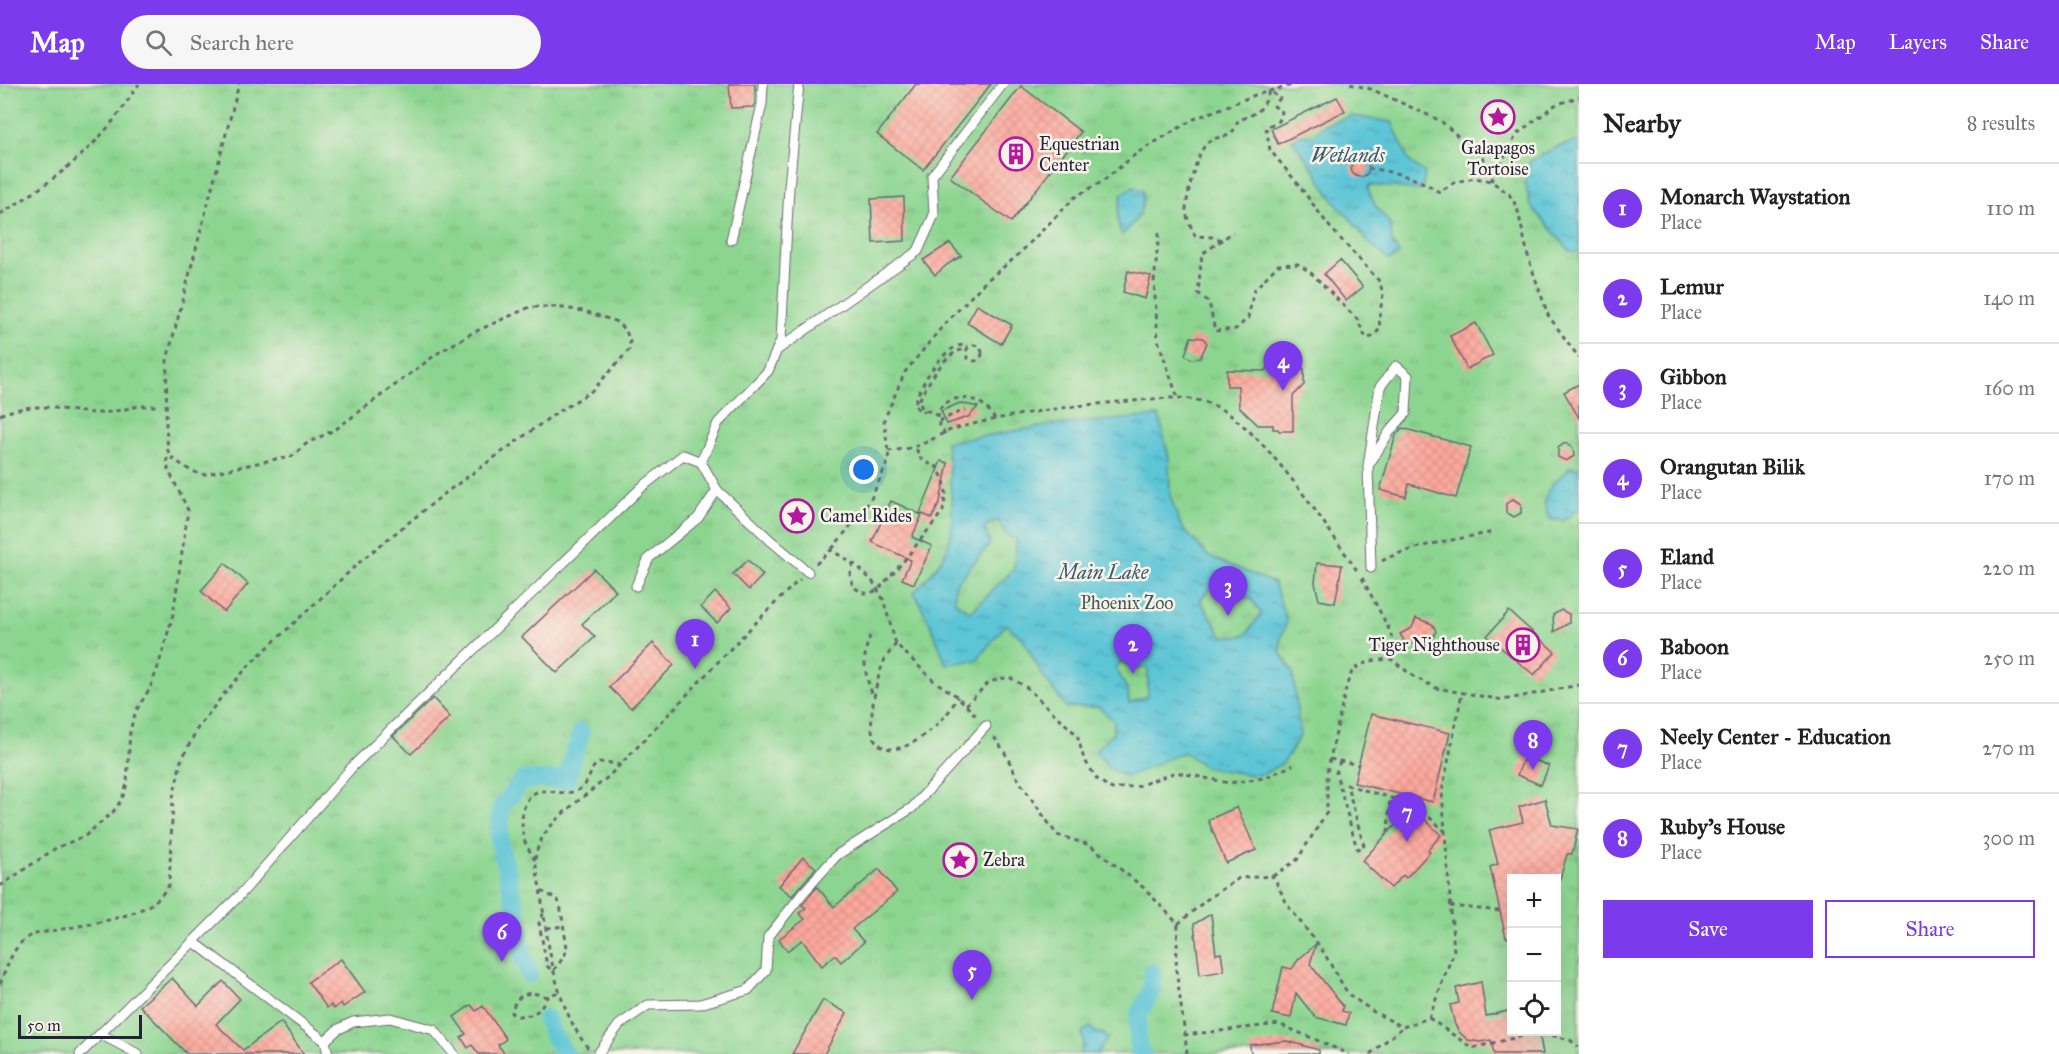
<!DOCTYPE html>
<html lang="en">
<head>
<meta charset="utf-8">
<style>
  body { margin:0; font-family:"IM FELL Great Primer",serif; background:#f6f6f6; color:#222 }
  .controls { position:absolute; right:18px; bottom:18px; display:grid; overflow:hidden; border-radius:0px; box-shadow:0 6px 24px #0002 }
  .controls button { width:54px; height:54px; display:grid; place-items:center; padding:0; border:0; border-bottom:2px solid #e0e0e0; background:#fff; color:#222; font:30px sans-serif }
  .scale { position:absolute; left:18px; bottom:15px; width:124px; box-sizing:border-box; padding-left:6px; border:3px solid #22223b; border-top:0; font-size:16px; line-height:21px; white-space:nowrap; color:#22223b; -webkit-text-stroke:4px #f7f3e8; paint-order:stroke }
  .you { position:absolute; left:864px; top:386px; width:21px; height:21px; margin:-15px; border:4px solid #fff; border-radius:50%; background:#1a73e8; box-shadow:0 0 0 9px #1a73e833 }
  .badge { display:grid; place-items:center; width:39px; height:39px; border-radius:50%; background:#7c3aed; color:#fff; font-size:20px; font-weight:700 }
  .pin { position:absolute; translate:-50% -50px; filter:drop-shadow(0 2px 3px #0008) }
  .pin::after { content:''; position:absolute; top:32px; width:21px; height:18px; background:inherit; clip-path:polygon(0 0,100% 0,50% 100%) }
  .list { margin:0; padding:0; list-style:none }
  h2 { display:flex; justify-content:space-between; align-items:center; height:78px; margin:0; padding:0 24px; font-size:26px }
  h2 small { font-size:20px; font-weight:400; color:#767676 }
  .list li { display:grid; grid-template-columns:39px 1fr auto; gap:18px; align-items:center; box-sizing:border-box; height:90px; padding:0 24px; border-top:2px solid #e0e0e0 }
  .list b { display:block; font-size:22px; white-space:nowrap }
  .list p { margin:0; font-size:20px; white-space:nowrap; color:#767676 }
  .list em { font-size:20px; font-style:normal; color:#767676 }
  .actions { display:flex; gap:12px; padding:18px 24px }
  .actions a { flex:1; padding:14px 0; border:2px solid #7c3aed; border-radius:0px; text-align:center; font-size:21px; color:#7c3aed }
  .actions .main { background:#7c3aed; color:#fff }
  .icon { flex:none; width:33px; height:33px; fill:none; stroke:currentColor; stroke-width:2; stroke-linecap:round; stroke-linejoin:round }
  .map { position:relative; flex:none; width:1579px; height:970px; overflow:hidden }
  header { display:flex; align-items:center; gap:36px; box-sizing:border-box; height:84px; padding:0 30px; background:#7c3aed; color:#fff }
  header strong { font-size:28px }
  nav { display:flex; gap:33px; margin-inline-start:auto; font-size:21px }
  .search { width:420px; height:54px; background:#f6f6f6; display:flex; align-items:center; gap:15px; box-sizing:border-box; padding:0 21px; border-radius:33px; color:#767676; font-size:22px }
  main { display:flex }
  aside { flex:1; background:#fff }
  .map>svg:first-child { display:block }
  .grass { fill:url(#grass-tufts); stroke:#577c66; stroke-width:1.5; fill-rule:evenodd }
  .water { fill:url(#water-ripples); stroke:#3e7488; stroke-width:1.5; fill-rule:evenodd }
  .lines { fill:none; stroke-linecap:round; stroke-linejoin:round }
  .canal { stroke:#5bc5d6; stroke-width:18 }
  .building { fill:url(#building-cross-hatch) }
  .lane-casing { stroke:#6b6871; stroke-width:11 }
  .path { stroke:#6b6871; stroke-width:3; stroke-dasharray:4.5 4.5; stroke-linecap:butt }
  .lane { stroke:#fff; stroke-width:9 }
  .labels { text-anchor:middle; stroke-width:5; stroke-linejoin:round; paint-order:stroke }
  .poi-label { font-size:18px; fill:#22223b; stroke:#f7f3e8; text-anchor:start }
  .park-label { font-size:18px; fill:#425854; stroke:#f7f3e8 }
  .water-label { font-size:20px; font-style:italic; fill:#365b71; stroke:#f7f3e8 }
</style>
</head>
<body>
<header>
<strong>Map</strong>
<div class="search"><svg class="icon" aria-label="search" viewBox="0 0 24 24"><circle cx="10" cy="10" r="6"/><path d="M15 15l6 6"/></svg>Search here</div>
<nav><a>Map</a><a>Layers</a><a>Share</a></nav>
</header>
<main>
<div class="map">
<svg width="1579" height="970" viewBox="0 0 1579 970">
  <defs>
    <pattern id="grass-tufts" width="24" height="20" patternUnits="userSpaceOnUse" patternTransform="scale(1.5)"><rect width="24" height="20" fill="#8cd590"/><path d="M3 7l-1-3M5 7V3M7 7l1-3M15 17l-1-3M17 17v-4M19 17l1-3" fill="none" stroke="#78b77d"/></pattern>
    <pattern id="water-ripples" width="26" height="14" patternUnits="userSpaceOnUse" patternTransform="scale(1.5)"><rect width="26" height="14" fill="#5bc5d6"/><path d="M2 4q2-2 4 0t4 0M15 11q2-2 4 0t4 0" fill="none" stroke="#4ba0af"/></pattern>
    <pattern id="building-cross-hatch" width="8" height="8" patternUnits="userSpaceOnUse" patternTransform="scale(1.5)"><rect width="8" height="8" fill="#fda99d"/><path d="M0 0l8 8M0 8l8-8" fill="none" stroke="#d99188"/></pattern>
  </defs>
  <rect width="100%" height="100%" fill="#f7f3e8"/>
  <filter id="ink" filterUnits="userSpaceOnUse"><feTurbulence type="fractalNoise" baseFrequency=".0167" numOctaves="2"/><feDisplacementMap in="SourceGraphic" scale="12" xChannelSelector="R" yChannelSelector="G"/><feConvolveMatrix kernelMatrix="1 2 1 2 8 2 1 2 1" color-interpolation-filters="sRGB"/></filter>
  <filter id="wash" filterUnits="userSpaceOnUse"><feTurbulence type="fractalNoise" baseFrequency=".008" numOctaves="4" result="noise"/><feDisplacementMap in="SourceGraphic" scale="24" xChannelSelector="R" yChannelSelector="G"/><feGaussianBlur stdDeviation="1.35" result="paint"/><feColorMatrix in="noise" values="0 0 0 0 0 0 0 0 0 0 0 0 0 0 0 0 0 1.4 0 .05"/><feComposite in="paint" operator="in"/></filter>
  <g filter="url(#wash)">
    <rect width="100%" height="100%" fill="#f2ead4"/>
    <path class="grass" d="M0,0H1579V970H0ZM1512,794H1556V948H1512Z"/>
    <g class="water">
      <path d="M1351,32L1392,38L1409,77L1425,89L1422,106L1369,101L1368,105L1375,121L1390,140L1392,158L1399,170L1389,176L1368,158L1350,134L1335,119L1313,84L1292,56L1302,50L1313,52L1324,41Z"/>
      <path d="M1579,57V168L1570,167L1530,121L1525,97L1530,77L1557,63Z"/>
      <path d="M1133,103L1143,107C1144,129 1137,136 1122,151C1115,136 1118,125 1122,110Z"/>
      <path d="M1159,332L1169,374L1170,412L1181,442L1208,472L1274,499L1287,538L1281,553L1280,568L1293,588L1300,652L1284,678L1264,690L1252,691L1205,683L1184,668L1126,693L1110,685L1095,667L1113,649L1114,637L1099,623H1066L1041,589L1023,555L1006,540L977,576L946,580L931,542L914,508C927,495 941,480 948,462C957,439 949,385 946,358L1052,341ZM998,436L1006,450L1017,456L1014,485L971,528L955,518V501L990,460L984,443ZM1211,504L1251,515L1261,529L1246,551L1223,553L1200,516ZM1121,577L1135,585L1148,583V612L1129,619L1128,607L1116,584Z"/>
      <path d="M1571,383L1579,386V424L1563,437L1550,435C1536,412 1553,399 1571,383Z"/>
      <path d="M1090,943L1095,948L1104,950L1107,955L1097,970H1080L1084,958L1082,948Z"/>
    </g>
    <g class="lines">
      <g class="canal">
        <path d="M529,890L520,865L518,832L499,757L501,723L523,696H566L581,648"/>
        <path d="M546,935L553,951L565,970"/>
        <path d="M1143,970L1138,962V932L1152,905V888"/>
      </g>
    </g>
    <g id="blocks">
      <g class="building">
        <path d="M729,0H755V19L753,23L731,24Z"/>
        <path d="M916,0H991L923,86L877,50Z"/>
        <path d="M1021,2L1081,48L1011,138L950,93Z"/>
        <path d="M1337,13L1345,27L1278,60L1271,45Z"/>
        <circle cx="1360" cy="84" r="9"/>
        <path d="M904,113L905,157L873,159L871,115Z"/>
        <path d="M950,159L961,172L948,180L935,191L923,176Z"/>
        <path d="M1340,176L1363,203L1346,217L1324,190Z"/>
        <path d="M1128,187L1151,192L1145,215L1123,208Z"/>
        <path d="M977,221L1012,241L1001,260L967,239Z"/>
        <path d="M1476,239L1493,271L1467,285L1450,252Z"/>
        <path d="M1191,253L1203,254L1207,259L1200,274L1191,275L1185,271Z"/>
        <path d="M1277,276H1294L1304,285V301L1293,312V347H1279L1278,345H1273V341H1258L1239,323L1238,302H1227V286L1265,287Z"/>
        <path d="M1579,300V334L1564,308Z"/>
        <path d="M960,319L978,323L968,333L947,340L941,327Z"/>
        <path d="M1402,344L1471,363L1456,414L1409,400L1406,413L1380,406L1396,351Z"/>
        <path d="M1565,359L1573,364L1574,372L1566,377L1558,373V364Z"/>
        <path d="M941,377L948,379L940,418L932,434L920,429Z"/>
        <path d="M1513,415L1521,420V429L1514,433L1506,429V420Z"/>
        <path d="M891,417L922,431L912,453L932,462L914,500L902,495L911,476L872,458Z"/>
        <path d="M748,476L763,491L749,506L733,490Z"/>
        <path d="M225,479L248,500L224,528L201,507Z"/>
        <path d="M1317,479L1342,481L1335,519L1319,516L1315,499Z"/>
        <path d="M594,485L616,507L582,540L595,553L557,589L522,553Z"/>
        <path d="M715,508L731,524L717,539L701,523Z"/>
        <path d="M1561,526L1569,530V539L1554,548L1553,531Z"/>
        <path d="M1509,527L1555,568L1534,591L1487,552Z"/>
        <path d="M1416,534L1432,540L1434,543L1436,547L1429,562L1418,558L1407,562L1400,550L1412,544Z"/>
        <path d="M653,559L674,581L631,624L609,603Z"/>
        <path d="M433,614L450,633L411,670L393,652Z"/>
        <path d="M1371,630L1450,649L1433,718L1354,699Z"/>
        <path d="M1525,672L1549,682L1541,701L1517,691Z"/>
        <path d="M1545,715L1552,741L1578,745L1572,770H1567L1560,795H1512V854H1506L1490,783L1498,780L1489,746L1523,738L1519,723Z"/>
        <path d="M1237,723L1256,766L1226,779L1208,736Z"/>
        <path d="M1412,723L1441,751L1428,766L1430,768L1406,794L1403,791L1391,804L1362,777Z"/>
        <path d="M803,773L816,784L792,812L779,802Z"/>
        <path d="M879,785L897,808L852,845L864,858L841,878L835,871L822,882L802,856L787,867L779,855L805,835L799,829L806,824L802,821L817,803L834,823Z"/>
        <path d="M1211,830L1216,870L1221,869L1224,887L1200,891L1194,840Z"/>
        <path d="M1316,860L1310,880L1343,922L1342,927L1349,929L1346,941L1315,933L1296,909L1291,934L1272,930L1283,883L1292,885L1298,876Z"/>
        <path d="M341,875L365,908L343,923L341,919L334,925L331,921L327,924L308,898Z"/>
        <path d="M172,894L198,922L223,897L240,915L216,940L243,966L281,938L304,970H187L140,922Z"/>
        <path d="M1481,898L1486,932L1512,926V948H1539L1543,970H1494L1491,956L1479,958L1468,956L1460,949L1455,941L1450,921L1459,919L1456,904Z"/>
        <path d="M823,916L847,929L824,970H792Z"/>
        <path d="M471,921L476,927L483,922L506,955L498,961L505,970H479L472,961L468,964L461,953L466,950L454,933Z"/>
        <path d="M1287,957L1319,966V970H1251L1250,961Z"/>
      </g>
    </g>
  </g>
  <g filter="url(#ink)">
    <use href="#blocks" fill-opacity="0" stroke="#6b6871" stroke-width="1.5"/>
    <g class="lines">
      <g class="lane-casing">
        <g id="lane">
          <path d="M799,0L789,103L781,256L768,287L718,339L701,378L717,406L770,456L808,488"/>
          <path d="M731,156L762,20L763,0"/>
          <path d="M777,266L918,167L934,131L932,92L1003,0"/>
          <path d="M1368,382L1380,303L1396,282L1408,292L1406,329L1390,347L1368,382L1371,484"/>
          <path d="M636,502L649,474L698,434L717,406"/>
          <path d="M194,858L325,957L337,946L353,938L390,934L434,946L454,970"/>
          <path d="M100,950L138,970"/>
          <path d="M325,957L328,970"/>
          <path d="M80,970L240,811L353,682L642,403L683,371L701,378"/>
          <path d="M598,970L619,941L648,921L700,920L748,906L766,886L768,853L803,809L837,771L912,724L986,642"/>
        </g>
      </g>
      <g class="path">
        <path d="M1350,0L1371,5L1441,37L1498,88"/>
        <path d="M1368,84C1393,88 1418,93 1439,108L1455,98L1475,94L1491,97L1509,110L1517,123L1529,176L1548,231L1579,274"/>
        <path d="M1491,97L1517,50L1555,21L1579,13"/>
        <path d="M0,130C40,106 79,78 109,42C120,29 129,14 139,0"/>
        <path d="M1159,149L1154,198L1158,256L1178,315"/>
        <path d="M1222,156L1202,170L1198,209L1209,218L1215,247L1236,245L1248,234L1254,206L1278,181L1298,180L1310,188L1357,235L1366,254L1372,253L1380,245L1379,234L1383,211L1380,198L1329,142L1298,100L1270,66L1266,43L1279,37L1282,28L1274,22L1280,14L1269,7C1265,25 1255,31 1238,36C1231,60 1219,48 1207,59C1196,70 1187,110 1186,125C1186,134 1192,144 1195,152L1212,153L1222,156L1233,148"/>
        <circle cx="974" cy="269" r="8"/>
        <path d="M926,327L920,328L915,321C917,304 947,254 968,262"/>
        <path d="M0,331C42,314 61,329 101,329C121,328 141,318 160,323"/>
        <path d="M938,332L922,324L919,317C926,302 947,264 965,266"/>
        <path d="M939,337L965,326"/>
        <path d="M945,350L939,340L938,327C947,312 968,311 982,320C987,324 991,329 995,335"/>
        <path d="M888,367C898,366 910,365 919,361C933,356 946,346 961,343C1016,329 1075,321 1132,317C1155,315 1182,311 1205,318C1256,332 1327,444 1358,488"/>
        <path d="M832,465L870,417L889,375L884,336L905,288L942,243L986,197L1016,173L1075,113L1103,97L1137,69L1194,35L1255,11L1296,0"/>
        <path d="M1382,477C1410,461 1461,455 1493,448"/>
        <path d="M853,479L850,491L853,503L864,509H870L878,506L903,478L943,427L946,409L944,396L937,383L925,378L919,373L916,363"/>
        <path d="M816,480L831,466L857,482L873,498L883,515L896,560L934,597L958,613L978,634"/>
        <path d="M1362,494L1388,543L1392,554L1391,575"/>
        <path d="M870,552C861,575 865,591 873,612"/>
        <path d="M896,560C892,565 888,570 885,575C877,590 866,642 875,656C893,681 932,647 945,632C950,627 954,619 958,613"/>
        <path d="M966,621L989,598L1009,593L1026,603L1077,651L1084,675L1097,695L1112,705L1138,702L1176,688L1229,699L1264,694L1293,681"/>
        <path d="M994,653L1004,667L1019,697L1057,751L1090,761L1144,804L1178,840L1206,816L1239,794L1273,792L1288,822L1321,864L1348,910L1374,928L1403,943L1429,934L1454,867L1442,708L1462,609"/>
        <path d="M1330,675L1359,681"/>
        <path d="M1340,677L1336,689L1357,765L1364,762L1347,701L1415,721L1445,747"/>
        <path d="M1388,749L1390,714"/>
        <path d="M535,776C531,769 526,762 524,755C520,739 521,711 540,707C552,706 566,712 578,706C598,696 582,670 619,681"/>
        <path d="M1273,792L1297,776L1327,728V688L1347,600L1353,585L1370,577L1391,575L1413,592L1436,604L1503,616L1579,601"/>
        <path d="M0,802L56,764L85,752L113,728L122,715L127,700L130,646L136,627L150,604L158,583L173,531L188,426L168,385L167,374"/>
        <path d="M541,807L557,815L560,820L567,864L564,873L553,887L547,882L539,839L544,828"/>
        <path d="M1450,822L1500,827"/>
        <path d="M1178,840L1176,885L1185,951"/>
        <path d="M547,844L564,842"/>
        <path d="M0,900C8,881 12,862 31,851C66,843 115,839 146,823C156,818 163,810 169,801L173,714L181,677L197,645L223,611L252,578L363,475L448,407L549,334L593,306L629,266L630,258L626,247L615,237L584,227L555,223H530L472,249L438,269L336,345L306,360L290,374L276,375L202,391L188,385L173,375L168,367L166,342L167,276L239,0"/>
        <path d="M547,913C529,906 517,908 511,929L518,932L531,931L539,926L547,913L558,908"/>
        <path d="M1429,934L1472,964L1539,948L1570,956L1579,963"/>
        <path d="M588,964C547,911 548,840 535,777C536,766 540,757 546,748C565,723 593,708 615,686C677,623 736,556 800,495"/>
        <path d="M1187,970L1185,951L1279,940L1349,970"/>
        <path d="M1370,970L1403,943"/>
      </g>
      <use href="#lane" class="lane"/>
    </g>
  </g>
  <defs>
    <g id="sight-ring" transform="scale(1.725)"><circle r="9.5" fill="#f7f3e8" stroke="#b5179e" stroke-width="1.5"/><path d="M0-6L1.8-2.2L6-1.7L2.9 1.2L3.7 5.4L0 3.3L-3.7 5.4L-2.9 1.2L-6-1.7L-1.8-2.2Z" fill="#b5179e"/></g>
    <g id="building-ring" transform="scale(1.725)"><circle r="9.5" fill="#f7f3e8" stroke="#b5179e" stroke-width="1.5"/><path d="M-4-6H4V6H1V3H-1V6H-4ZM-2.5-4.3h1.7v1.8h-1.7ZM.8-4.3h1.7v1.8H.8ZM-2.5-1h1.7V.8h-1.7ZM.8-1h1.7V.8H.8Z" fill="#b5179e"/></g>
  </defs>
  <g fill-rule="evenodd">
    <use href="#sight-ring" x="1498" y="33"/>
    <use href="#building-ring" x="1016" y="70"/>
    <use href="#sight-ring" x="797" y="432"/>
    <use href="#building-ring" x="1523" y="561"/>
    <use href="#sight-ring" x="960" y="776"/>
  </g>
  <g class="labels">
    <g class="poi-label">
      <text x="1039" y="66">Equestrian<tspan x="1039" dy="21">Center</tspan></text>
      <text x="1498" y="70" text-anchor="middle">Galapagos<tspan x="1498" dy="21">Tortoise</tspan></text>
      <text x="820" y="438">Camel Rides</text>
      <text x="1500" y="567" text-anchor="end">Tiger Nighthouse</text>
      <text x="983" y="782">Zebra</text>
    </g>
    <g class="park-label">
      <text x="1127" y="525">Phoenix Zoo</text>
    </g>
    <g class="water-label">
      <text x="1348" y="78">Wetlands</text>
      <text x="1103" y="495">Main Lake</text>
    </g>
  </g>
</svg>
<div class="controls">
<button>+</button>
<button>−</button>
<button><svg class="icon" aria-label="locate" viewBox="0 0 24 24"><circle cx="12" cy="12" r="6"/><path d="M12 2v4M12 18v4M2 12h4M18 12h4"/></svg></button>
</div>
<div class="scale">50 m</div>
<div class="you"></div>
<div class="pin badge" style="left:695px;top:585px">1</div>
<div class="pin badge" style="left:1133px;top:590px">2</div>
<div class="pin badge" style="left:1228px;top:532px">3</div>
<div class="pin badge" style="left:1283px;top:307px">4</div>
<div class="pin badge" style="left:972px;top:916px">5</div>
<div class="pin badge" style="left:502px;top:878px">6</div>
<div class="pin badge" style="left:1407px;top:758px">7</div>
<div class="pin badge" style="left:1533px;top:686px">8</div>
</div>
<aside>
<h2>Nearby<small>8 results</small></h2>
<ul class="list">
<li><span class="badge">1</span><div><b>Monarch Waystation</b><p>Place</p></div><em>110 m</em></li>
<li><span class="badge">2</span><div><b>Lemur</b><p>Place</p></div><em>140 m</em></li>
<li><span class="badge">3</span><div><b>Gibbon</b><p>Place</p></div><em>160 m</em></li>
<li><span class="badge">4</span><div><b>Orangutan Bilik</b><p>Place</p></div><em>170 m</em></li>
<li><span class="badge">5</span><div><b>Eland</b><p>Place</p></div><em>220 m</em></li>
<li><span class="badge">6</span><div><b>Baboon</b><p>Place</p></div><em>250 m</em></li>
<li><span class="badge">7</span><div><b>Neely Center - Education</b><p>Place</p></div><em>270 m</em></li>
<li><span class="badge">8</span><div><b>Ruby's House</b><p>Place</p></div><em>300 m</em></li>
</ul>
<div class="actions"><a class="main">Save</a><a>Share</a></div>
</aside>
</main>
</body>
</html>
